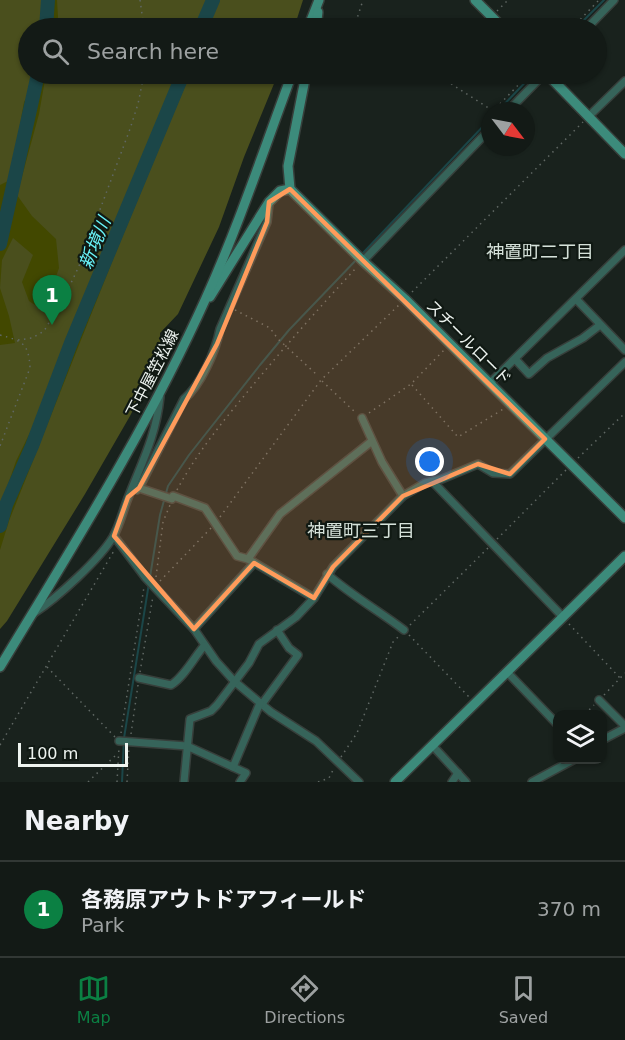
<!DOCTYPE html>
<html lang="en">
<head>
<meta charset="utf-8">
<style>
  body { margin:0; font-family:"DejaVu Sans","Noto Sans JP",sans-serif; background:#1c231f; color:#f1f3f6 }
  .controls { position:absolute; right:18px; bottom:18px; display:grid; overflow:hidden; border-radius:12px; box-shadow:0 2px 4px #0004 }
  .controls button { width:54px; height:54px; display:grid; place-items:center; padding:0; border:0; border-bottom:2px solid #323835; background:#131a16; color:#f1f3f6; font:30px sans-serif }
  .compass { position:absolute; left:481px; top:102px; width:54px; height:54px; border-radius:50%; background:#131a16; box-shadow:0 2px 4px #0004; rotate:122deg }
  .scale { position:absolute; left:18px; bottom:15px; width:110px; box-sizing:border-box; padding-left:6px; border:3px solid #eef4f0; border-top:0; font-size:16px; line-height:21px; white-space:nowrap; color:#eef4f0; -webkit-text-stroke:4px #101913; paint-order:stroke }
  .you { position:absolute; left:430px; top:462px; width:21px; height:21px; margin:-15px; border:4px solid #fff; border-radius:50%; background:#1a73e8; box-shadow:0 0 0 9px #1a73e833 }
  .badge { display:grid; place-items:center; width:39px; height:39px; border-radius:50%; background:#0b8043; color:#fff; font-size:20px; font-weight:700 }
  .pin { position:absolute; translate:-50% -50px; filter:drop-shadow(0 2px 3px #0008) }
  .pin::after { content:''; position:absolute; top:32px; width:21px; height:18px; background:inherit; clip-path:polygon(0 0,100% 0,50% 100%) }
  .list { margin:0; padding:0; list-style:none }
  h2 { display:flex; justify-content:space-between; align-items:center; height:78px; margin:0; padding:0 24px; font-size:26px }
  h2 small { font-size:20px; font-weight:400; color:#9da1a1 }
  .list li { display:grid; grid-template-columns:39px 1fr auto; gap:18px; align-items:center; box-sizing:border-box; height:96px; padding:0 24px; border-top:2px solid #323835 }
  .list b { display:block; font-size:22px; white-space:nowrap }
  .list p { margin:0; font-size:20px; white-space:nowrap; color:#9da1a1 }
  .list em { font-size:20px; font-style:normal; color:#9da1a1 }
  .icon { flex:none; width:33px; height:33px; fill:none; stroke:currentColor; stroke-width:2; stroke-linecap:round; stroke-linejoin:round }
  .map { position:relative; flex:none; width:625px; height:782px; overflow:hidden }
  .search { position:absolute; background:#131a16; box-shadow:0 2px 4px #0004; left:18px; right:18px; top:18px; height:66px; display:flex; align-items:center; gap:15px; box-sizing:border-box; padding:0 21px; border-radius:33px; color:#9da1a1; font-size:22px }
  .sheet { height:174px; background:#131a16 }
  nav { display:flex; justify-content:space-around; align-items:center; box-sizing:border-box; height:84px; border-top:2px solid #323835; background:#131a16; font-size:16px; color:#9da1a1 }
  nav a { display:grid; justify-items:center; gap:3px }
  nav .on { color:#0b8043 }
  .map>svg:first-child { display:block }
  .green { fill:#424800 }
  .forest { fill:#4a4f1d }
  .lines { fill:none; stroke-linecap:round; stroke-linejoin:round }
  .stream { stroke:#1b4648; stroke-width:2 }
  .river { stroke:#1b4648; stroke-width:14 }
  .street-casing { stroke:#373f3b; stroke-width:10 }
  .secondary-casing { stroke:#373f3b; stroke-width:12 }
  .path { stroke:#606864; stroke-width:1.5; stroke-dasharray:1.5 4.5; stroke-linecap:butt }
  .street { stroke:#36645a; stroke-width:7 }
  .secondary { stroke:#3c8b7b; stroke-width:9 }
  .marked { fill:#ff9b5b; fill-opacity:0.2; stroke:#ff9b5b; stroke-width:4.5; stroke-linejoin:round }
  .labels { text-anchor:middle; stroke-width:4.5; stroke-linejoin:round; paint-order:stroke }
  .street-label { font-size:16px; fill:#eef4f0; stroke:#101913 }
  .water-label { font-size:18px; font-style:italic; fill:#69f4f9; stroke:#101913 }
  .neighbourhood-label { font-size:18px; fill:#d5e1d9; stroke:#101913 }
</style>
</head>
<body>
<div class="map">
<svg width="625" height="782" viewBox="0 0 625 782">
  <rect width="100%" height="100%" fill="#19221d"/>
  <path class="green" d="M0,0H240L228,28H28V74H209L0,576Z"/>
  <g class="forest">
    <path d="M0,0H42L48,13L40,28H28V74H35L34,85L24,102L10,180L0,185Z"/>
    <path d="M57,0H208L197,28H55L58,17Z"/>
    <path d="M218,0H303L294,28H208Z"/>
    <path d="M46,74H178L78,314L46,400L16,461L0,508V345L15,343L9,316L0,288L2,260L13,238L33,255L22,282L29,301L44,311L59,268L56,239L32,216L17,195L39,114Z"/>
    <path d="M190,74H278L244,157L219,227L178,314L160,333L161,354L130,416L85,494L7,621L0,629V550L9,521L114,257Z"/>
  </g>
  <g class="lines">
    <g class="stream">
      <path d="M576,28L604,0"/>
      <path d="M498,111L533,74"/>
      <path d="M362,254L490,119"/>
      <path d="M150,577L160,515L168,486L189,455L260,365L289,330L358,258"/>
      <path d="M122,782L124,738L149,583"/>
    </g>
    <g class="river">
      <path d="M46,28L48,0"/>
      <path d="M201,28L213,0"/>
      <path d="M0,244L38,74"/>
      <path d="M0,526L6,505L32,446L71,343L183,74"/>
    </g>
    <g class="street-casing">
      <g id="street">
        <path d="M587,28L614,0"/>
        <path d="M508,111L544,74"/>
        <path d="M588,117L625,81"/>
        <path d="M363,261L490,129"/>
        <path d="M576,299L625,350"/>
        <path d="M515,359L529,374L547,358L583,338L600,325"/>
        <path d="M490,383L625,250"/>
        <path d="M362,418L382,462L403,496"/>
        <path d="M433,482L563,617"/>
        <path d="M139,488L184,399C201,385 216,350 220,329L267,222L269,204"/>
        <path d="M137,490L139,488L172,499"/>
        <path d="M173,496L205,508L237,556L248,559"/>
        <path d="M114,536L145,577L194,629L216,661L234,681L271,712L316,741L359,782"/>
        <path d="M327,574C351,595 379,611 404,630"/>
        <path d="M314,598L248,559L280,514L372,441"/>
        <path d="M34,613C57,598 99,560 113,537C120,525 123,510 128,498C142,462 156,436 160,397"/>
        <path d="M194,629L254,563"/>
        <path d="M507,672L558,725"/>
        <path d="M139,678L171,685C184,677 193,659 204,646"/>
        <path d="M599,700L625,726"/>
        <path d="M262,704L298,655L289,648L277,630"/>
        <path d="M602,740L625,728"/>
        <path d="M119,741L187,746L246,773L240,782"/>
        <path d="M432,745L466,782"/>
        <path d="M233,767L260,703"/>
        <path d="M184,782L190,719L211,711L217,705L249,663L259,644L296,617L314,598L333,567L403,496L425,483L442,479L478,464L493,473L510,474L625,362"/>
        <path d="M452,782L458,773"/>
        <path d="M532,782L573,760"/>
      </g>
    </g>
    <g class="secondary-casing">
      <g id="secondary">
        <path d="M475,0L503,28"/>
        <path d="M308,28L319,0"/>
        <path d="M316,28L318,12"/>
        <path d="M547,74L625,154"/>
        <path d="M290,189L363,261L405,299L625,518"/>
        <path d="M290,189L288,166L306,74"/>
        <path d="M210,297L269,202L280,191L290,189"/>
        <path d="M0,667C73,546 148,427 206,298C239,225 264,149 292,74"/>
        <path d="M395,782L625,556"/>
      </g>
    </g>
    <g class="path">
      <path d="M140,0L144,28"/>
      <path d="M497,11L508,0"/>
      <path d="M354,28L363,0"/>
      <path d="M479,28L485,23"/>
      <path d="M572,28L599,0"/>
      <path d="M436,74L493,111L529,74"/>
      <path d="M412,292L583,122"/>
      <path d="M235,310L270,328L278,339L316,374"/>
      <path d="M0,335C22,341 29,343 30,368L0,446"/>
      <path d="M18,340L32,338L44,331L65,296L79,266L130,129L138,104L144,74"/>
      <path d="M322,381L356,413"/>
      <path d="M412,385L458,437L505,408"/>
      <path d="M369,413L411,384L445,349"/>
      <path d="M578,458L625,413"/>
      <path d="M177,490C195,456 219,426 244,396C280,352 317,310 356,268"/>
      <path d="M220,517L321,380L400,304"/>
      <path d="M497,539L566,470"/>
      <path d="M156,577L163,522L170,505"/>
      <path d="M160,581L211,528"/>
      <path d="M569,624L620,678"/>
      <path d="M410,625L488,548"/>
      <path d="M409,635L470,698"/>
      <path d="M47,667L115,737"/>
      <path d="M140,672L153,596"/>
      <path d="M604,695L625,673"/>
      <path d="M585,714L594,705"/>
      <path d="M121,733L144,587"/>
      <path d="M131,734L138,685"/>
      <path d="M0,745L115,549"/>
      <path d="M341,757L357,733L393,642L400,635"/>
      <path d="M88,782L118,753"/>
      <path d="M117,782L119,747"/>
      <path d="M127,782L129,747"/>
      <path d="M318,782L329,778L334,768"/>
    </g>
    <use href="#street" class="street"/>
    <use href="#secondary" class="secondary"/>
  </g>
  <path class="marked" d="M290,189L545,439L510,474L478,464L403,496L333,567L314,598L254,563L194,629L114,536L128,497L139,488L217,344L267,222L269,202Z"/>
  <g class="labels">
    <g class="street-label">
      <text transform="translate(469 342) rotate(45)" y="6">スチールロード</text>
      <text transform="translate(152 373) rotate(-63)" y="6">下中屋笠松線</text>
    </g>
    <g class="water-label">
      <text transform="translate(95 243) rotate(-68)" y="6">新境川</text>
    </g>
    <g class="neighbourhood-label">
      <text x="540" y="258">神置町二丁目</text>
      <text x="361" y="537">神置町三丁目</text>
    </g>
  </g>
</svg>
<div class="controls">
<button><svg class="icon" aria-label="layers" viewBox="0 0 24 24"><path d="M12 4l9 5-9 5-9-5zM3 14l9 5 9-5"/></svg></button>
</div>
<svg class="compass" viewBox="-18 -18 36 36"><path d="M0-13l5 13h-10z" fill="#e53935"/><path d="M0 13l5-13h-10z" fill="#9da1a1"/></svg>
<div class="scale">100 m</div>
<div class="you"></div>
<div class="pin badge" style="left:52px;top:325px">1</div>
<div class="search"><svg class="icon" aria-label="search" viewBox="0 0 24 24"><circle cx="10" cy="10" r="6"/><path d="M15 15l6 6"/></svg>Search here</div>
</div>
<section class="sheet">
<h2>Nearby<small></small></h2>
<ul class="list">
<li><span class="badge">1</span><div><b>各務原アウトドアフィールド</b><p>Park</p></div><em>370 m</em></li>
</ul>
</section>
<nav>
<a class="on"><svg class="icon" aria-label="map" viewBox="0 0 24 24"><path d="M3 6l6-2 6 2 6-2v14l-6 2-6-2-6 2zM9 4v14M15 6v14"/></svg>Map</a>
<a><svg class="icon" aria-label="directions" viewBox="0 0 24 24"><path d="M12 3l9 9-9 9-9-9zM9 14v-3h6M13 9l2 2-2 2"/></svg>Directions</a>
<a><svg class="icon" aria-label="saved" viewBox="0 0 24 24"><path d="M7 4h10v16l-5-4-5 4z"/></svg>Saved</a>
</nav>
</body>
</html>
